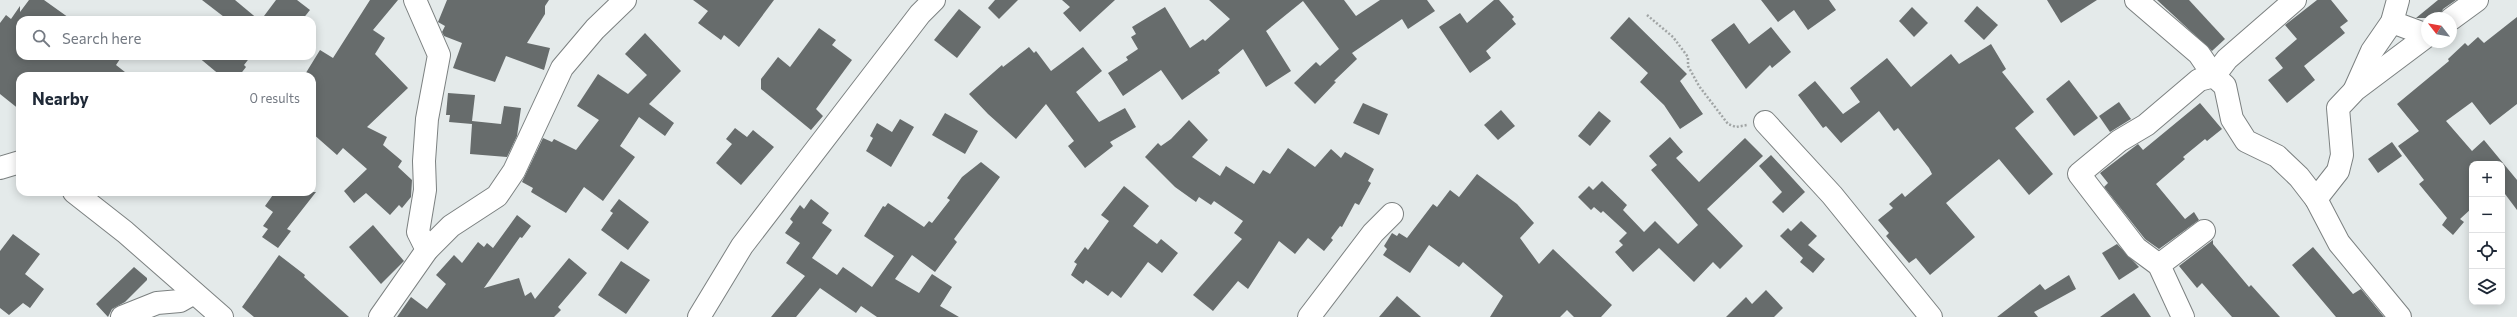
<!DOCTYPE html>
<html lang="en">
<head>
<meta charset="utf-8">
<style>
  body { margin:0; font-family:Commissioner,sans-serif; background:#f2f2f3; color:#1f2937 }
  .controls { position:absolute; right:12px; bottom:12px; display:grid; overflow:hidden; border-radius:8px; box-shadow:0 2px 10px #0003 }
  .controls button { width:36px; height:36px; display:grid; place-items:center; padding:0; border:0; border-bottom:1px solid #e0e1e3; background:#fff; color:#1f2937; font:20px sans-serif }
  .compass { position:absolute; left:2421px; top:12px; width:36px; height:36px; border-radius:50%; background:#fff; box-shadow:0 2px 10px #0003; rotate:301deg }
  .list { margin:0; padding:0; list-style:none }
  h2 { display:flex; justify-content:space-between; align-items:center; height:52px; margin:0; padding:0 16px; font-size:17px }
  h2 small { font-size:13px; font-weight:400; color:#747a83 }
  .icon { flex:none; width:22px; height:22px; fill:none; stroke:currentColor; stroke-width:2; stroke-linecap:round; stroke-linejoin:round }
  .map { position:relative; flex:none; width:2517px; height:317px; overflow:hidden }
  .search { position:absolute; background:#fff; box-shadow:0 2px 10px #0003; left:16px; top:16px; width:300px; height:44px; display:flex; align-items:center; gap:10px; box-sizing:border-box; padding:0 14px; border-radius:12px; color:#747a83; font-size:15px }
  .panel { position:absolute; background:#fff; box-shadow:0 2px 10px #0003; left:16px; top:72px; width:300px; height:124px; border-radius:12px }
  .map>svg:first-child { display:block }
  .building { fill:#676c6c }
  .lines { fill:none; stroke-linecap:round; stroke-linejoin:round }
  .minor-casing { stroke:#7c8181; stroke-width:24 }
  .path { stroke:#a1a5a5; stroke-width:2.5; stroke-dasharray:2 2; stroke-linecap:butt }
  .minor { stroke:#fff; stroke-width:22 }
</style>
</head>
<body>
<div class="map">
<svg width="2517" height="317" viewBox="0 0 2517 317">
  <rect width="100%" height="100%" fill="#e4eaea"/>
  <g class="building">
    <path d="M29,0H44L72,20H20V56H122L116,65L130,76H20V110L0,94V23L6,15L11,19L20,6V12Z"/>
    <path d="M202,0H235L259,20H228Z"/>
    <path d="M276,0H297L310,10L302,20H261Z"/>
    <path d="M370,0H398L373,30L385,38L375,54L408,88L367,127L387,137L383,145L402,161L398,167L412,180L411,197L402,208L399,205L390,215L366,193L354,203L344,191L367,169L343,148L337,155L312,133V76H304L320,50L333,58Z"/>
    <path d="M447,0H549L545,6V14L527,43L550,48L544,70L506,56L495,82L453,68L462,43L444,36L442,32L445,26L438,22Z"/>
    <path d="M693,0H774L739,47L724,35L721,40L698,23L708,11Z"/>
    <path d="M995,0H1018L999,19L988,8Z"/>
    <path d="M1062,0H1115L1080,32L1063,13L1070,7Z"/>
    <path d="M1209,0H1344L1356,16L1380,0H1427L1435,11L1408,29L1402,19L1352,53L1357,59L1334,81L1336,82L1315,104L1294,83L1316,62L1320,66L1339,49L1303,1L1266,31L1291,71L1266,87L1243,49L1218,70L1220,73L1182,100L1161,70L1123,96L1108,73L1128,60L1126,57L1138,49L1131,37L1136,34L1132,27L1165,7L1190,48L1203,39L1205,41L1230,19Z"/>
    <path d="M1494,0H1499L1514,17L1512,19L1516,24L1486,51L1491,58L1470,73L1439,27L1460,13L1467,23Z"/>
    <path d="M1761,0H1829L1836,10L1808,30L1794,10L1778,22Z"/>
    <path d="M2047,0H2097L2061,23Z"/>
    <path d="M2157,0H2189L2225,39L2212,51Z"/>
    <path d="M2317,0H2331L2348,21L2340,27L2345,33L2304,66L2315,80L2287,103L2268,80L2283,68L2275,58L2297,39L2285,25Z"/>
    <path d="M2438,0H2456L2443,9L2439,18H2416Z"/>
    <path d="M1977,6L1998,25L1984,40L1964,21Z"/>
    <path d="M1912,7L1928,23L1914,37L1899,21Z"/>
    <path d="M959,9L981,27L957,58L934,40Z"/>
    <path d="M1629,17L1687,74L1680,81L1703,114L1680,129L1664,105L1640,82L1648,73L1610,38Z"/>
    <path d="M2517,17V104L2490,125L2472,102L2446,121L2472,151L2484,140L2517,180V210L2502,190V164H2472V208L2460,219L2464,222L2453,235L2442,225L2447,218L2419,184L2424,180L2398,146L2419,131L2397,104L2449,61L2448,59L2465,43L2468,46L2478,37L2484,43Z"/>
    <path d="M1734,23L1749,44L1771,27L1791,52L1772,68L1770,65L1746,89L1711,40Z"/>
    <path d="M819,28L836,40L832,45L852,60L816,109L823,116L811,130L761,89V79L778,57L790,67Z"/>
    <path d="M645,33L681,71L649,104L674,123L665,136L639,117L620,146L635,157L603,201L584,187L566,213L531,192L533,188L522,182L543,138L552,142L554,139L576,150L599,120L577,106L598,74L628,94L647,75L625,54Z"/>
    <path d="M1991,44L2006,69L2002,72L2034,112L2015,128L2053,174L2029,195L1999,159L1946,203L1975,237L1930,275L1916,258L1909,263L1886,236L1889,233L1878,220L1893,208L1889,204L1902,193L1905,197L1932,174L1929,168L1898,128L1894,131L1879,111L1841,143L1826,126L1823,128L1798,95L1815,81L1843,114L1860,102L1850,88L1887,58L1911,87L1951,54L1959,64Z"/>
    <path d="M1029,47L1034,53L1036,51L1051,71L1083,47L1102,71L1076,92L1099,122L1125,108L1136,127L1110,142L1113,146L1085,168L1068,146L1074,141L1046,104L1016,139L988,114L969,94L1002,65L1003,67Z"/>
    <path d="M197,56H251L244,65L246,67L239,76H221Z"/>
    <path d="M2069,80L2098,118L2074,136L2046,99Z"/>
    <path d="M448,93L475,95L472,121L501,124L504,106L521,108L517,136L507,157L470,154L472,124L449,122L450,115H446Z"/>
    <path d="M2119,102L2131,119L2110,132L2099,116Z"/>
    <path d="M1363,103L1388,114L1379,135L1353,123Z"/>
    <path d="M2200,103L2222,129L2207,141L2205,139L2183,157L2185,159L2156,184L2185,219L2194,212L2199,220L2159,249L2145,239L2104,187L2108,183L2100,173L2138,144L2143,150Z"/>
    <path d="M1501,110L1515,126L1498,140L1484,125Z"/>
    <path d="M1599,111L1611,121L1590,146L1578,136Z"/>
    <path d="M945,113L978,131L965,154L932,135Z"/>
    <path d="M900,119L914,127L891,167L866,151L873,138L870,136L877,123L892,132Z"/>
    <path d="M1189,120L1208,140L1192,157L1220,176L1226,166L1254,184L1263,170L1270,174L1288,148L1315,167L1331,149L1341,158L1345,152L1374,169L1368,181L1371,183L1359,205L1355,203L1342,227L1340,226L1331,238L1333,240L1324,251L1308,238L1295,254L1279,241L1248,289L1238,281L1213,311L1193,295L1242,239L1234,233L1243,221L1214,201L1211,205L1199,197L1196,202L1175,187L1145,157L1158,143L1161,146L1171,139Z"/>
    <path d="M735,128L747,137L753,130L774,147L741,185L716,163L732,144L726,139Z"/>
    <path d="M1670,137L1683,152L1676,158L1699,182L1745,138L1763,156L1707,209L1743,246L1720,269L1713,262L1694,282L1659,248L1633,272L1615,252L1623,245L1619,241L1627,233L1603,211L1601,213L1594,207L1591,210L1578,197L1589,186L1593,190L1602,181L1627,205L1623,210L1644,232L1655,221L1678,244L1698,225L1651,170L1657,165L1649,156Z"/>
    <path d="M2392,142L2402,156L2378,173L2368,159Z"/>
    <path d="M1771,155L1805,192L1783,213L1772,202L1782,192L1759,166Z"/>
    <path d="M981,162L1000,177L954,239L957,242L935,272L912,255L895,279L919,293L932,274L952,287L940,306L959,317H877L861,306L856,313L820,288L796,317H771L805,276L786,263L800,243L785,233L793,222L790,219L800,205L804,209L811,199L829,213L822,223L832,230L812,258L837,275L843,267L872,287L894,256L864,236L883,206L885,207L888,203L924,227L929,221L932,223L950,200L947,198L962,177Z"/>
    <path d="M1477,174L1517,204L1534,223L1520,238L1539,264L1553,249L1612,305L1601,317H1574L1567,310L1560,317H1490L1503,296L1463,262L1459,267L1429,245L1410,273L1383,255L1387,249L1384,246L1392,233L1397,236L1399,233L1407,238L1433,204L1437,207L1450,190L1459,197Z"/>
    <path d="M1124,186L1149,206L1133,226L1157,244L1161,239L1178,253L1162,273L1148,262L1121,298L1112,291L1108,296L1086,280L1083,284L1071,275L1077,264L1074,262L1085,247L1088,250L1109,221L1101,215Z"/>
    <path d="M275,192H316L287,229L291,231L278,248L262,237L268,229L263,226L273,212L265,206Z"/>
    <path d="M619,199L649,222L628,250L601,230L613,213L610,211Z"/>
    <path d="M517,215L531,226L522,238L520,237L484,288L519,278L525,296L531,292L535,299L569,258L587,273L558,307L561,310L554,317H397L411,297L427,309L446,284L436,275L454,255L462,263L478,242L484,247L487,243L493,248Z"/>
    <path d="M1801,221L1817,236L1808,245L1825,259L1813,273L1800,262L1803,258L1780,236L1788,228L1791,231Z"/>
    <path d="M373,225L404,261L381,284L349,247Z"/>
    <path d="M13,234L40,254L25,274L44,289L30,308L23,303L9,315L0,308V251Z"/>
    <path d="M2213,240V244L2249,287L2251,285L2280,317H2232L2202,283L2197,288L2179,266Z"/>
    <path d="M2117,244L2139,267L2119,280L2102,253Z"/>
    <path d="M2313,247L2353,294L2361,289L2384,317H2336L2292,265Z"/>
    <path d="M279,255L305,275L304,277L349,317H254L242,307Z"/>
    <path d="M621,261L650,280L626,314L598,295Z"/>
    <path d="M134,267L147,278V280L125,302L112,309L108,317L96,304Z"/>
    <path d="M2069,275L2076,289L2034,312L2038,317H1997L2040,284L2045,290Z"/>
    <path d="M1766,290L1783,308L1774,317H1726L1746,297L1752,304Z"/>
    <path d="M2134,293L2151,317H2100Z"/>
    <path d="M1397,296L1421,317H1379Z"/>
  </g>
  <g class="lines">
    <g class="minor-casing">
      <g id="minor">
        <path d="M415,0L439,55L427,119L424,161L425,190L418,232L427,250"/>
        <path d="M2136,0L2199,54L2214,76L2225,86L2232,119L2246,141L2277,156L2299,177L2316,199L2339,243L2400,317"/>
        <path d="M2451,19L2477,0"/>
        <path d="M2392,22L2427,35"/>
        <path d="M2355,89L2372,51L2392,22L2398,0"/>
        <path d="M1765,122L1832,195L1931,317"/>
        <path d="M0,168L20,162"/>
        <path d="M74,192L125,232L222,317"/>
        <path d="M2316,199L2338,171L2342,155L2338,108L2355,90L2427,36"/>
        <path d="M2159,265L2204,231"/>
        <path d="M122,317L157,303L180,301L194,293"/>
        <path d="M380,317L427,250L451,226L497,196L514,171L562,68L595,29L625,0"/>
        <path d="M699,317L742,246L920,14L934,0"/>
        <path d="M1309,317L1373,233L1392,214"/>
        <path d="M2183,317L2159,265L2136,248L2079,174L2119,141L2146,125L2199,80L2214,76L2227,59L2295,0"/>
      </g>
    </g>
    <path class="path" d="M1647,15L1673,37L1688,57V66L1699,86L1728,124L1736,127L1747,125"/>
    <use href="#minor" class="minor"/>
  </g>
</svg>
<div class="controls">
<button>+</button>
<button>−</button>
<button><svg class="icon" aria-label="locate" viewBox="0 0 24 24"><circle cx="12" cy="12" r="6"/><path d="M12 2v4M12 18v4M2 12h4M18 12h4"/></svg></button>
<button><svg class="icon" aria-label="layers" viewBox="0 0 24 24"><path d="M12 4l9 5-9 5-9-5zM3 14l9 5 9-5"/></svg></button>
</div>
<svg class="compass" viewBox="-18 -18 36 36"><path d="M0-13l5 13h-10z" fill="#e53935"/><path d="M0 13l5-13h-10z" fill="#747a83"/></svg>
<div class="search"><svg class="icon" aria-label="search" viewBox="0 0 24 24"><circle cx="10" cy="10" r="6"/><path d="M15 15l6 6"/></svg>Search here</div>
<section class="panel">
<h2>Nearby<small>0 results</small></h2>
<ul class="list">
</ul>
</section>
</div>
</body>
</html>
